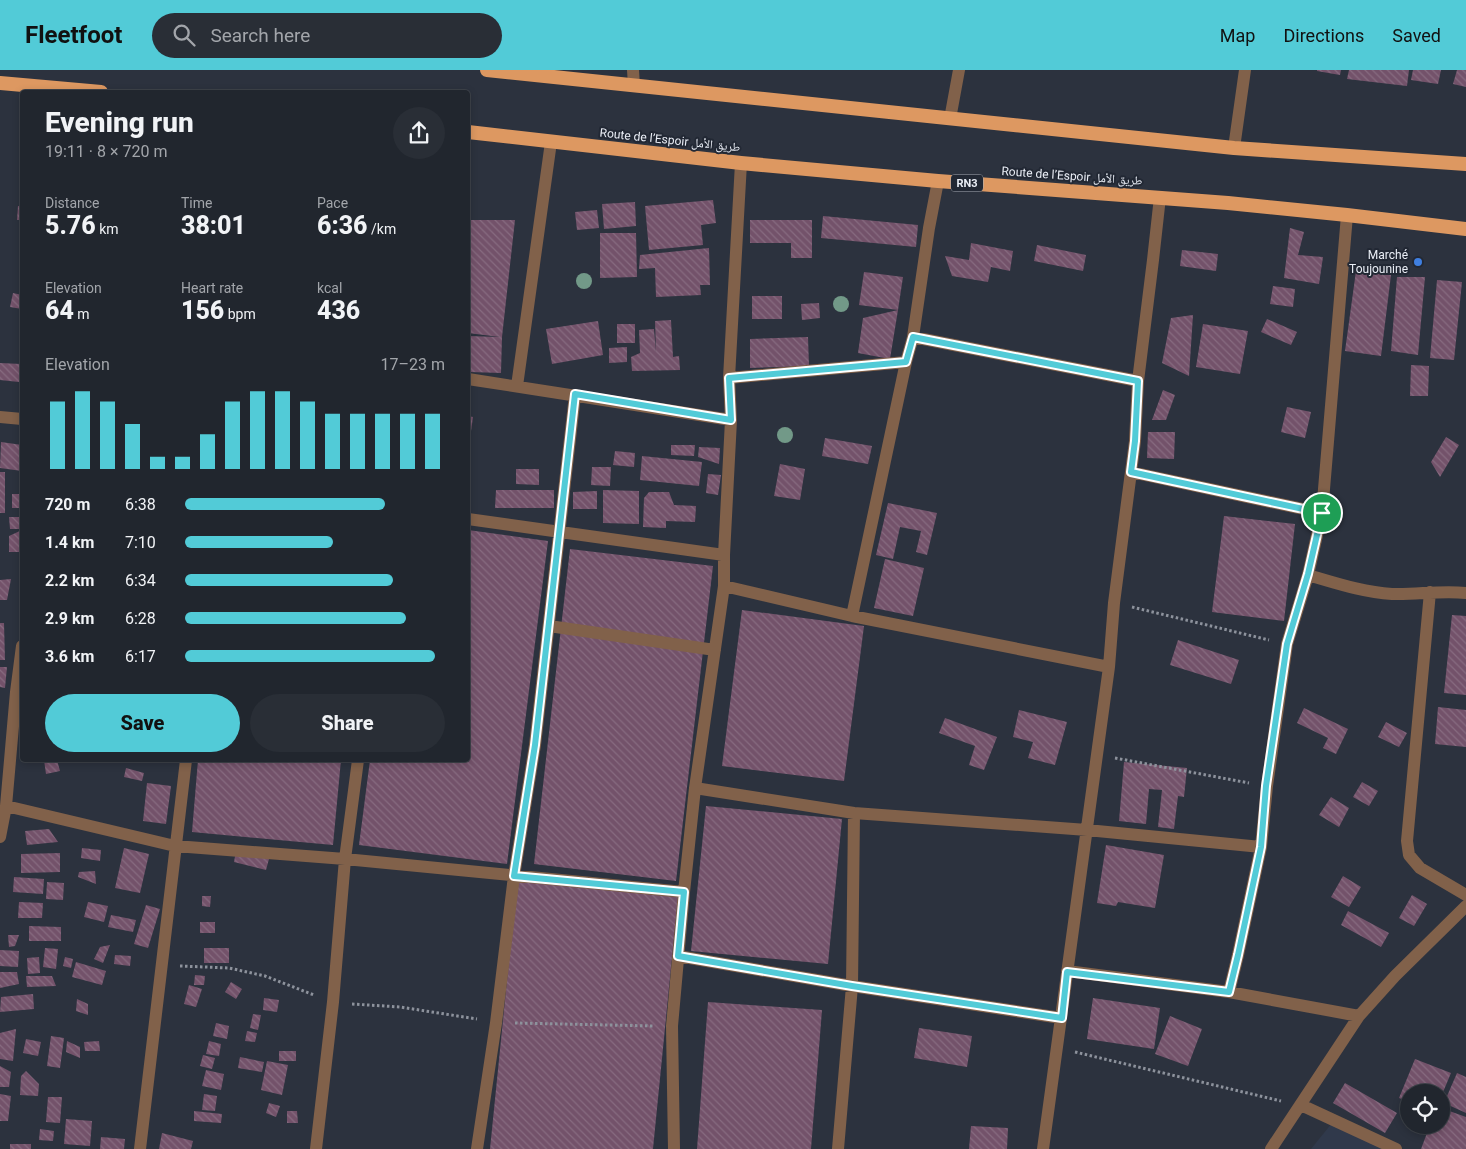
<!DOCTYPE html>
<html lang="en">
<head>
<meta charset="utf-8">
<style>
	:root { --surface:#21262e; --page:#292e36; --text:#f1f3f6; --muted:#a2a5aa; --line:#3e434a; --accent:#52cbd7 }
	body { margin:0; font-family:Roboto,"Noto Naskh Arabic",sans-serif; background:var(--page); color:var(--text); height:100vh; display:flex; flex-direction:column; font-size:19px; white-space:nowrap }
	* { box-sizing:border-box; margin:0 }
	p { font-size:16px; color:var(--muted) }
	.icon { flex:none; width:28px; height:28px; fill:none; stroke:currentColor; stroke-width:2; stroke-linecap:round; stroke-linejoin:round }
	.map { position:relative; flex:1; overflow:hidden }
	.drawer { position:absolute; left:20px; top:20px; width:450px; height:672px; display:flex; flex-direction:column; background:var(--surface); border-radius:5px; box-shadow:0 2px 8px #0003,0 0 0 1px var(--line) }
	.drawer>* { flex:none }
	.tools { position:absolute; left:1400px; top:1014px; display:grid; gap:10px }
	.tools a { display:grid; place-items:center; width:50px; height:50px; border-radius:50%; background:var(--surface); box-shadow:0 2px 8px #0003,0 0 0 1px var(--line); font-size:25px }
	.pin { position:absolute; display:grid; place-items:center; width:42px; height:42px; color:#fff; margin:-21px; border:2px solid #fff; border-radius:50%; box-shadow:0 1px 5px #0007 }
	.round { display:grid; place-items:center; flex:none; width:52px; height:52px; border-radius:26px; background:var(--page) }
	.overview { display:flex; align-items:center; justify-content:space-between; height:85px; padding:0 25px }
	h1 { font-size:28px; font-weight:800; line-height:38px }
	.figures { display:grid; grid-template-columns:repeat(3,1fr); gap:8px; height:85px; padding:5px 25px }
	.figures div { display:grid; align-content:center }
	.figures b { font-size:25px; font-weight:800 }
	.figures small { font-size:14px; font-weight:400 }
	.figures p { font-size:14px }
	.chart { height:140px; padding:10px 25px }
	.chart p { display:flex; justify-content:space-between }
	.chart svg { width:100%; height:90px; margin-top:5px; stroke:var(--accent); stroke-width:6 }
	.action { display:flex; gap:10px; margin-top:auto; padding:10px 25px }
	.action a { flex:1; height:58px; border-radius:30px; background:var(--accent); color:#111; font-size:20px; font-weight:800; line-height:58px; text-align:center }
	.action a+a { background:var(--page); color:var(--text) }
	ul { padding:0 25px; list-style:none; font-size:16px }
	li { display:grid; grid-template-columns:80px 60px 1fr; align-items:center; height:38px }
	li i { height:12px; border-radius:6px; background:var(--accent) }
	header { display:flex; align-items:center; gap:30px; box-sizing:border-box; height:70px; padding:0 25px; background:var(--accent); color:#111 }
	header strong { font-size:24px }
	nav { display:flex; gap:28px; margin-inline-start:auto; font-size:18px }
	.search { width:350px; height:45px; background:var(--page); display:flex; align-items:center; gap:12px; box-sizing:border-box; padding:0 18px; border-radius:28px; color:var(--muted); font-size:19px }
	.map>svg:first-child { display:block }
</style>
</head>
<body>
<header>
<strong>Fleetfoot</strong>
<div class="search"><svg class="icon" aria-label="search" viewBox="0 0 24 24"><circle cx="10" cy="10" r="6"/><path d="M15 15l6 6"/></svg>Search here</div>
<nav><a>Map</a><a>Directions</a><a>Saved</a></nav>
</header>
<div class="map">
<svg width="1466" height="1079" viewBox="0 0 1466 1079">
	<defs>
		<pattern id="building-back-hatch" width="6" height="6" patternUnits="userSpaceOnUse" patternTransform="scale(1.25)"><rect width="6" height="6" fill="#73526a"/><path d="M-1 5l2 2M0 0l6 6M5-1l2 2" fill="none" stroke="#876b80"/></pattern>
	</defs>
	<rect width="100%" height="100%" fill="#2c323e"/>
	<path fill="#30394b" d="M1332 1053 1386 1079H1311Z"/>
	<path fill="url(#building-back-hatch)" d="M1317 0H1341L1340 5 1317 1Z
		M1349 0H1409L1407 16 1347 9Z
		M1413 0H1441L1438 14 1411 10Z
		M1457 0H1466V17L1453 14Z
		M713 130 716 153 701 155 703 175 649 180 645 136Z
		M635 132 636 156 604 159 602 134Z
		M18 136H22V150H17Z
		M597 140 599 158 577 160 575 142Z
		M823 146 918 155 916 177 821 168Z
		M468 150H515L502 267 501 303 470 302 468 299V266L500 267 468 263Z
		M750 150H812V188H791V173H750Z
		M1290 158 1304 162 1298 185 1323 187 1319 214 1284 208Z
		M600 163H636L637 207 600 208Z
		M971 173 1013 181 1010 201 991 197 988 212 952 206 945 186 969 190Z
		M1037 175 1086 185 1083 201 1034 191Z
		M709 178 710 215H700L701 225 656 227 655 198 639 199 640 185Z
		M1182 180 1218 184 1216 201 1180 196Z
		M1356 201 1391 205 1381 286 1345 281Z
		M864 202 903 207 898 240 859 235Z
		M1397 207H1425L1418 285 1391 281Z
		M1437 210 1462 212 1454 290 1430 288Z
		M1273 216 1295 219 1293 237 1270 234Z
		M13 223 22 225V239L10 237Z
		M752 226H782V249H752Z
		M819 233 820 248 802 250 801 234Z
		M898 240 890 289 858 283 863 248Z
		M1193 245 1189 306 1162 293 1171 248Z
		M1267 249 1297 262 1291 275 1261 262Z
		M671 250 673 287 679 286 680 300 632 301 631 287 640 283 639 260 654 259 656 282 655 251Z
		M598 251 603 285 552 294 546 259Z
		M617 254H635V273H617Z
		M1203 254 1248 261 1240 304 1196 297Z
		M808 267 809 296 750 298V269Z
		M627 277V292L609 293V278Z
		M0 293 21 294 19 312 0 310Z
		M1411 295 1429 296 1428 326H1410Z
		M1163 320 1175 325 1166 350H1152Z
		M1287 337 1311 342 1305 368 1281 362Z
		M468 346 473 347 471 361 468 360Z
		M1148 362H1175L1174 389 1147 388Z
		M1446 367 1459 375 1440 407 1431 392Z
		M825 368 872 376 868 394 822 386Z
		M1 372 22 375V401L0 398Z
		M671 375H695L694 386 671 385Z
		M699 377 720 378 719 394 698 387Z
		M615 381 635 383 634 397 613 395Z
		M642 386 702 392 699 416 640 410Z
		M780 394 805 399 800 430 774 426Z
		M592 397H611L610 416 591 415Z
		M516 399H539V415L516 414Z
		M0 402H5V443H0Z
		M708 404 721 405 718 425 706 423Z
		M496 420H554V438H495Z
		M603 420 639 421V454L603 453Z
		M597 421V439H573V422Z
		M649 422H669L674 435 696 436 695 452 666 451V458L643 457 644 428Z
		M12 424H22V438H12Z
		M888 433 937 443 927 485 916 482 921 461 900 457 893 489 876 485Z
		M1224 446 1295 454 1284 551 1212 542Z
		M9 447H19V459H10Z
		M22 460V482H9V466Z
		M468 460 548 471 507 794 359 775 370 690H468Z
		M570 479 713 496 676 811 534 794Z
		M885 489 924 498 913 546 874 538Z
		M11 509 7 530H0V510Z
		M742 540 864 556 844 711 722 696Z
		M1452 545 1466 546V625L1444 623Z
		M0 553H4L5 590H0Z
		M1178 570 1239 590 1231 614 1170 595Z
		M0 597H7L5 618 0 617Z
		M1438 637 1466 640V677L1435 674Z
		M1304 638 1348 659 1336 684 1323 678 1328 668 1297 653Z
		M1019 640 1067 652 1055 695 1028 688 1033 672 1013 667Z
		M945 648 997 667 984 700 969 695 975 676 939 663Z
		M1386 652 1407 663 1399 677 1378 667Z
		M44 690H57L60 701 46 704Z
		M198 690H341L333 775 192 762Z
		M1124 692 1187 698 1184 727 1178 726 1174 759 1158 757 1162 720 1149 719 1146 754 1119 751Z
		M126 698 144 703 142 711 124 707Z
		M1362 712 1378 721 1369 736 1353 727Z
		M147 713 171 716 166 754 143 751Z
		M1331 727 1349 738 1339 757 1319 745Z
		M706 736 842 749 828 894 691 881Z
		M49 759 58 772 27 775 25 761Z
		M1106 775 1164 785 1155 838 1118 832 1116 836 1097 833Z
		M82 778 101 780 100 791 81 788Z
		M124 778 149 784 140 823 115 818Z
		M236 781 269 789 266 800 234 792Z
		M60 783V802L21 803V784Z
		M95 801 96 814 78 807 79 802Z
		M1343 806 1361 817 1349 837 1331 827Z
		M14 807 44 809 43 824 13 822Z
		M517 811 678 827 653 1079H490Z
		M47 812 64 813 63 830 46 829Z
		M1412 825 1427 834 1414 856 1399 848Z
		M202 826H211L210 837 202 836Z
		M19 832 43 833 42 848H18Z
		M88 832 108 836 104 852 84 847Z
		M146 835 160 839 148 878 134 874Z
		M1348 841 1389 863 1381 877 1341 855Z
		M111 845 136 850 133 862 108 857Z
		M200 852H215V863H200Z
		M29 856 61 857V871H29Z
		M8 865H19L15 876 9 877Z
		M110 875 103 893 94 889 100 877Z
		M45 878 58 879 56 899 43 897Z
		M204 878H229V893H204Z
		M0 880 19 881 18 897 0 896Z
		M115 885 131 886 130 896 114 894Z
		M39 887 40 903 28 904 27 888Z
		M65 887 73 889 71 898 63 896Z
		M76 892 106 901 102 915 72 907Z
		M0 902H17L19 914 0 918Z
		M195 905 205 906 204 915H194Z
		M26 906H52L56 916 27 917Z
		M231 912 242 919 236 929 225 922Z
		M189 915 202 919 196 937 184 934Z
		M33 924 34 939 0 942 1 927Z
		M264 928 279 930 277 942 263 940Z
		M1093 928 1160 938 1154 979 1087 969Z
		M77 929 88 934V945L76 941Z
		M708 932 822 940 811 1079H697Z
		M253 944 261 945 258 960 250 958Z
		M1170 946 1202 959 1188 996 1155 984Z
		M216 953 229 956 227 969 213 966Z
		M919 958 972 966 967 997 914 988Z
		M16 959 13 991 0 989V963Z
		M247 961 257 963 255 972 245 971Z
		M51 966 64 968 60 998 47 996Z
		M26 969 41 972 38 986 23 983Z
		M67 971 80 977V988L66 982Z
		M99 971 100 981H85L84 972Z
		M209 971 221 974 219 986 206 984Z
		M279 981H296V991H279Z
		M203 985 215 988 212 999 200 996Z
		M240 987 264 992 262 1002 238 998Z
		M1415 989 1451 1003 1441 1027V1022H1409V1032L1399 1028Z
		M267 991 288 995 282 1025 261 1020Z
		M0 996 11 1002 9 1017H0Z
		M206 1000 224 1004 221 1020 202 1016Z
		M26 1001 39 1014 38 1026 20 1025 21 1006Z
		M1457 1003 1466 1007V1043L1444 1033Z
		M1345 1013 1397 1043 1385 1063 1333 1033Z
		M0 1024 11 1026 8 1051H0Z
		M204 1024 217 1026 215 1041 202 1040Z
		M48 1027H62L60 1053 46 1052Z
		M269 1033 280 1036 276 1047 266 1043Z
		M1441 1038 1466 1047V1079H1421L1430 1055H1441Z
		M194 1041 222 1044 221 1053 194 1051Z
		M287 1041H297L298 1053H287Z
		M66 1049 92 1051 90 1076 64 1074Z
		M971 1056 1008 1058 1007 1079H969Z
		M40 1059 54 1061 53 1071 39 1070Z
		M162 1063 193 1071 191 1079H159Z
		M101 1067 125 1069 124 1079H100Z
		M10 1074H31V1079H10Z"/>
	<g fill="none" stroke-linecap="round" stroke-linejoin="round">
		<path stroke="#8d929c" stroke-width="3" stroke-dasharray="2.5 2.5" stroke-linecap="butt" d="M1132 537 1269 570
			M1115 688 1249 713
			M180 896 229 898 265 906 314 925
			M352 934 400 937 477 949
			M515 953 654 956
			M1075 982 1281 1031"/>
		<path stroke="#81614a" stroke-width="12" d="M633 0 634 16
			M950 49 959 0
			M1234 78 1245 0
			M1347 145 1322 443 1308 505C1336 513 1362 522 1392 524 1416 525 1441 520 1466 523
			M913 267 1138 311
			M729 308 906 292
			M468 309 731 350 729 308 741 93
			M517 316 551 72
			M0 347 22 349
			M1131 402 1322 443
			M468 449 724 485 731 350
			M724 516 852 546 1109 597
			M1430 522 1407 771 1409 785 1420 798 1466 825
			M852 546 906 292 913 267 929 158 938 111
			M549 556 715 580
			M695 718 854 743 1087 760 1261 777
			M6 736 175 776 345 789 684 822 695 718 724 516V485
			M0 767 6 736 16 622 22 576
			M678 886 852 916 1061 948
			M1067 901 1229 922 1359 946
			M1229 922 1238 885 1261 777 1267 716 1287 574 1308 505
			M1301 1035 1396 1079
			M140 1079 186 690
			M316 1079 333 932 345 789 358 690
			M477 1079 496 953 514 806 535 675 575 325
			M674 1079 672 956 684 822
			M838 1079 852 916 854 743
			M1043 1079 1109 597 1114 533 1135 371 1138 311 1153 190 1160 127
			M1271 1079 1359 946 1395 906 1466 836"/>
		<path stroke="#dd9861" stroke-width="14" d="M487 0 1234 78 1466 94
			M0 13 101 22
			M468 62 741 93 938 111 1228 133 1347 145 1466 159"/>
	</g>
	<g fill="#729988">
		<circle cx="584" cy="211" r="8"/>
		<circle cx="841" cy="234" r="8"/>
		<circle cx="785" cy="365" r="8"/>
	</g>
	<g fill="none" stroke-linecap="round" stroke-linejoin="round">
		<defs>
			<path id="route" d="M913 267 1138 311 1135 371 1131 402 1322 443 1308 504 1287 574 1266 716 1261 777 1238 885 1229 922 1067 902 1062 948 852 916 678 886 684 822 514 806 535 675 575 324 731 350 729 308 906 292Z"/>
		</defs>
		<use href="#route" stroke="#fff" stroke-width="10"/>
		<use href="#route" stroke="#52cbd7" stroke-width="6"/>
	</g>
	<circle fill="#3f7fe0" stroke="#222834" stroke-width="2" cx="1418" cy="192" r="5"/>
	<g text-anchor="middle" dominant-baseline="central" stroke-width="4" stroke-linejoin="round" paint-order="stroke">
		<rect fill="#222834" stroke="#aeb3bc" stroke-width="1" x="951" y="104.5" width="32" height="17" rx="4"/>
		<g font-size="11" font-weight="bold" fill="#eaeef6">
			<text x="967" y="113">RN3</text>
		</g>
		<g font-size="12" fill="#eaeef6" stroke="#222834">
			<text transform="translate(670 70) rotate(6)">Route de l’Espoir طريق الأمل</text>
			<text transform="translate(1072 106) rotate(4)">Route de l’Espoir طريق الأمل</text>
		</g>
		<g font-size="12" fill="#eaeef6" stroke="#222834" text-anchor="end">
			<text x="1408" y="185">Marché<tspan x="1408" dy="14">Toujounine</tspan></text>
		</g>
	</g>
</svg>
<div class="tools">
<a><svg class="icon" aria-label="locate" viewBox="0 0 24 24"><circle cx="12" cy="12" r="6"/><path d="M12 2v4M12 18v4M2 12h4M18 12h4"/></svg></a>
</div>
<div class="pin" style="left:1322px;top:443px;background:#1e9e55"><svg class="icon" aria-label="arrive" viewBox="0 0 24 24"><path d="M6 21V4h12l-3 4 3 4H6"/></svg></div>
<section class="drawer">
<div class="overview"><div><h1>Evening run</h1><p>19:11 · 8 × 720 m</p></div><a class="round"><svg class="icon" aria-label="share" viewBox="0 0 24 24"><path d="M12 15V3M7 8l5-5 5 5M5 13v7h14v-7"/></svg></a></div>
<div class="figures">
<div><p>Distance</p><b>5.76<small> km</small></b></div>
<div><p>Time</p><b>38:01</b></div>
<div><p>Pace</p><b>6:36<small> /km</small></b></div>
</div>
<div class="figures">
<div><p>Elevation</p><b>64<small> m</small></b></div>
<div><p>Heart rate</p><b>156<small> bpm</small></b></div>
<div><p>kcal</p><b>436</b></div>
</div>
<div class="chart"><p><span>Elevation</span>17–23 m</p>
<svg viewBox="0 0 160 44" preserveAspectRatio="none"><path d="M5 44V11M15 44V6M25 44V11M35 44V22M45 44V38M55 44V38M65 44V27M75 44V11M85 44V6M95 44V6M105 44V11M115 44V17M125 44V17M135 44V17M145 44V17M155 44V17"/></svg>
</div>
<ul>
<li><b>720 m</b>6:38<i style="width:77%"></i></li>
<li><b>1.4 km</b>7:10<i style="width:57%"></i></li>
<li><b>2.2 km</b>6:34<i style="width:80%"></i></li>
<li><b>2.9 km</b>6:28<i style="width:85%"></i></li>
<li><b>3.6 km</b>6:17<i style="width:96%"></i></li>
</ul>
<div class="action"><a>Save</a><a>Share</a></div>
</section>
</div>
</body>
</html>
